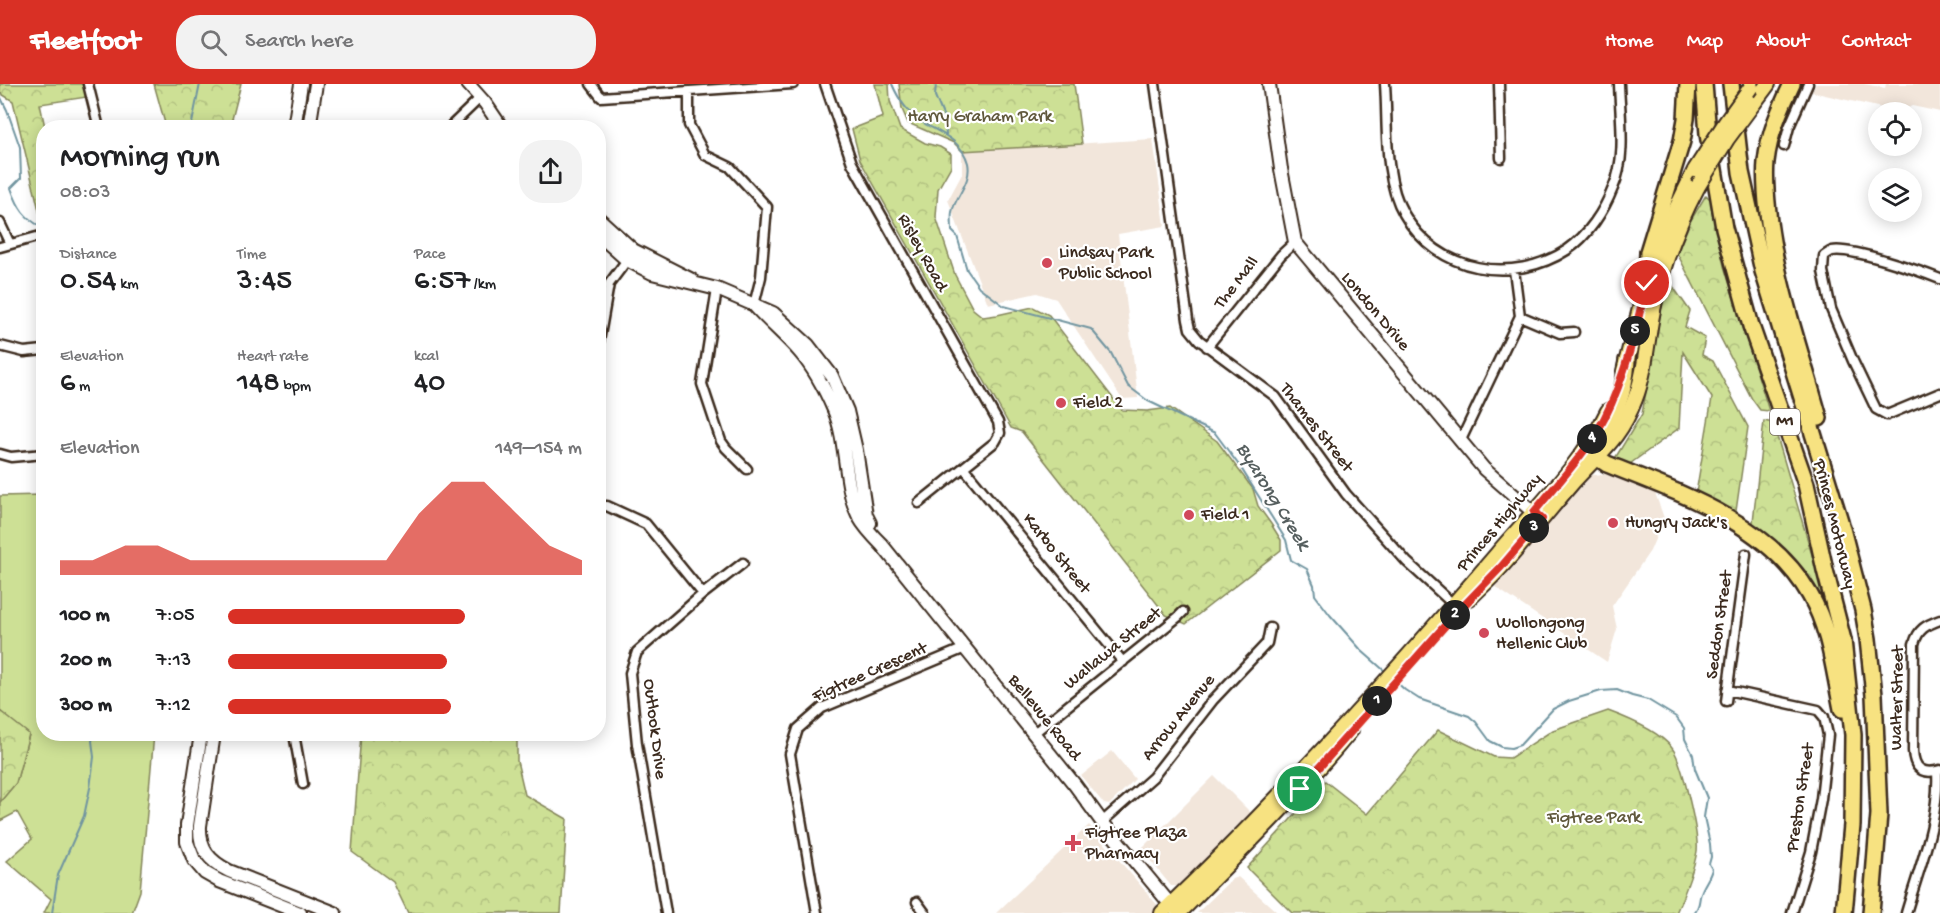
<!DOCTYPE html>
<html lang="en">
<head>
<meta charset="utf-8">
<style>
	:root { --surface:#fff; --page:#f2f2f2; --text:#202124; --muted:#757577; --accent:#d93025 }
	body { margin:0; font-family:"Gochi Hand",sans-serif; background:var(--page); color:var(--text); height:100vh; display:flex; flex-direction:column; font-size:22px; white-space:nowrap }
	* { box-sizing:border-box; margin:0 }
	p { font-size:20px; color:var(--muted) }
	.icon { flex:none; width:33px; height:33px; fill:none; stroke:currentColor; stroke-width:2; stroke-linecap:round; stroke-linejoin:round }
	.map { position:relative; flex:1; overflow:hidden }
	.details { position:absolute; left:36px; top:36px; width:570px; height:621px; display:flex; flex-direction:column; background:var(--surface); border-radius:24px; box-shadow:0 3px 15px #0003 }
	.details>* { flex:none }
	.tools { position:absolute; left:1868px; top:18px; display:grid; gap:12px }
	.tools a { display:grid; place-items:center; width:54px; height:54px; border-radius:50%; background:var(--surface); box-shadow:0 3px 15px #0003; font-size:30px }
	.pin { position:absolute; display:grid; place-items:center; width:51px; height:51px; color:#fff; margin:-26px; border:3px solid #fff; border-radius:50%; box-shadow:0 2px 6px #0007 }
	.km { position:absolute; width:30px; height:30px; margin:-15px; border-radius:50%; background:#222; color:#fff; font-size:16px; line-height:30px; text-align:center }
	.round { display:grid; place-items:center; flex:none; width:63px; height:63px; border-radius:24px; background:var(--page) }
	.head { display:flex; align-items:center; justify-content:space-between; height:102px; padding:0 24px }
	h1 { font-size:33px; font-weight:600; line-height:45px }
	.figures { display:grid; grid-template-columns:repeat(3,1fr); gap:9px; height:102px; padding:6px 24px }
	.figures div { display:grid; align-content:center }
	.figures b { font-size:30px; font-weight:600 }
	.figures small { font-size:16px; font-weight:400 }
	.figures p { font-size:16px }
	.chart { height:168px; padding:12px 24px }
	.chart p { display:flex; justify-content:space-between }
	.chart svg { width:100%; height:108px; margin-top:6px; fill:var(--accent); opacity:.7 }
	ul { padding:0 24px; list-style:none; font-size:20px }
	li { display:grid; grid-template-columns:96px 72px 1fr; align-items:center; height:45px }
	li i { height:15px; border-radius:8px; background:var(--accent) }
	header { display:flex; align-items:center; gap:36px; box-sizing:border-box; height:84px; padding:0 30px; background:var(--accent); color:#fff }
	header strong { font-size:28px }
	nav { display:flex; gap:33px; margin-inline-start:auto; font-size:21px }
	.search { width:420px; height:54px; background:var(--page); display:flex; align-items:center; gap:15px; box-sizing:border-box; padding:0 21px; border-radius:24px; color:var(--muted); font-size:22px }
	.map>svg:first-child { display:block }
</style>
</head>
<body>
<header>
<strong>Fleetfoot</strong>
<div class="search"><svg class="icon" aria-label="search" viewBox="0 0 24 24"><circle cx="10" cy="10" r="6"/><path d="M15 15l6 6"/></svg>Search here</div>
<nav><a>Home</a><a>Map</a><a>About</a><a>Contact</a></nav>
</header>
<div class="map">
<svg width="1940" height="829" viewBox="0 0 1940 829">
	<defs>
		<pattern id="forest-crowns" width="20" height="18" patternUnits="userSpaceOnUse" patternTransform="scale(1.5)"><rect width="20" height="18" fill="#cde095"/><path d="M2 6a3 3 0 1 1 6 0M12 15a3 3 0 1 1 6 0" fill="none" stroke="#b1c080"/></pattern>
	</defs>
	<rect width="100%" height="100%" fill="#fff"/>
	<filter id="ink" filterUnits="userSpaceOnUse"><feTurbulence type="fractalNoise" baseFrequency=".0167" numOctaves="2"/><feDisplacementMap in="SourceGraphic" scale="12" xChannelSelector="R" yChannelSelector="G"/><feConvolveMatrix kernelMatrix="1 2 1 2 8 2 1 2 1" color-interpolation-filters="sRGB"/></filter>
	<g filter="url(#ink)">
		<path fill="#f2e6db" d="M1816 0H1864L1885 4 1886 0H1940V28L1912 22 1899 28 1812 8Z
			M1153 55 1165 142 1118 150 1138 314 1122 315 1056 215 1037 209 988 220 948 116 962 90V67Z
			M1606 390 1655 409 1664 434 1650 467 1612 522 1617 545 1607 578 1495 503 1558 428 1592 391Z
			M1112 667 1135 695 1109 721 1104 720 1081 692Z
			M1214 692 1251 729 1233 745 1215 765 1177 802H1171L1141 765Z
			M1089 741 1159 823 1153 829H996Z
			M1238 793 1278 829H1197L1232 795Z"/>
		<path fill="#cde095" stroke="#84855a" stroke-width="1.5" d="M43 411 44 650H154L140 807 132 829H44L51 815 7 777 32 755 17 728 0 737V718L16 699 29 651 0 627V412Z"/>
		<path fill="url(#forest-crowns)" stroke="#84855a" stroke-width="1.5" d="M0 0H83L87 13 40 20 45 43 44 44 43 143 13 17 0 9Z
			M154 0H241L230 43H166Z
			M875 0H889L890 17 900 45 925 59 940 63 951 70V82L938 105 936 133 955 191 973 225 983 233 997 231 1033 223 1049 231 1122 326 1147 327 1170 324 1217 357 1253 405 1258 422 1271 440 1281 456V466L1186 540 1166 531 1022 348 1011 344 860 76 852 45 883 33Z
			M899 0H1074L1082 60 962 67 954 59 908 39 902 25Z
			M1706 111 1711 116 1724 182 1769 327 1760 326 1752 315 1677 169 1691 136Z
			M1667 194 1690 227 1685 243 1705 254 1702 271 1713 277 1748 343 1735 434 1695 415 1712 314 1683 268 1679 344 1627 382 1614 376 1642 330Z
			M1764 337 1773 339 1826 518 1818 520 1752 447Z
			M0 627 29 650 16 699 0 718Z
			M1608 627C1627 634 1659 647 1672 664 1682 676 1699 751 1697 767 1694 785 1683 813 1676 829H1292L1247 784 1325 697 1367 730 1438 646 1494 673 1510 674 1553 646Z
			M361 650H517V677L525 711 567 735 561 829H408L393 798 352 768Z"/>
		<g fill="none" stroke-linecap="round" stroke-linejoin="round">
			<path stroke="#7195a0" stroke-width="2" d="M892 0C898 14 907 28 920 37 939 49 961 55 968 79 972 98 956 111 952 128 951 133 952 141 952 147L957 152 967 186 979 203 1004 222 1091 245 1111 269 1128 302 1148 317 1215 349 1241 384 1286 456 1291 476 1307 485 1314 501 1315 511 1330 531 1362 567 1387 589
				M936 0 935 12 945 36 946 51
				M0 12 7 26 20 63 21 94 11 104C19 126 24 133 44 145
				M191 44 200 0
				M1393 595 1405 606 1419 615 1469 632 1476 638 1490 657 1502 663 1511 664 1520 661 1553 625 1569 617 1601 607 1617 606 1632 612 1648 616 1676 633 1684 644 1685 655 1693 671 1695 685 1707 714 1704 733 1710 760 1711 773 1709 780 1712 785C1710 794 1704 800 1701 809 1698 818 1701 820 1694 829
				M52 829 58 791 84 732 90 704 94 673 92 657 94 650"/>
			<defs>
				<path id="street" d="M88 0 99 44
					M591 0 601 13 793 0
					M825 0 852 79 998 338 1000 349 995 358 919 419
					M1155 0 1188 236 1190 245 1199 256 1276 313 1346 410 1407 478 1454 521
					M1385 0C1388 41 1383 94 1404 130 1437 189 1513 201 1567 166 1588 152 1604 127 1613 104 1627 73 1620 33 1619 0
					M1499 0 1501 74
					M689 8V41L705 71 730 83 767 123 761 193 754 221
					M449 44 480 14
					M1784 62 1789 43 1808 0
					M0 139 10 160
					M0 163 44 151
					M1940 195C1920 187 1851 163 1832 167 1831 167 1824 172 1824 172L1823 187 1831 225 1853 277 1876 325 1887 331 1940 309
					M717 205 702 300 721 357 726 364 747 385
					M1520 232 1560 249 1574 248
					M0 262 24 268 44 266
					M598 263 609 200 627 176
					M1207 263 1281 171 1295 158
					M1460 358 1520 232 1514 186
					M0 370 11 373 44 370
					M964 384 1123 578
					M598 422H607L646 440 703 510
					M1940 536C1926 541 1918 545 1914 560L1913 667C1914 685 1923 691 1940 686
					M1727 606 1818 626 1824 633 1828 651 1821 715 1811 768 1792 829
					M1726 617 1746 470
					M1034 649 1178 533 1183 528
					M294 650 303 700
					M1102 738 1153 693 1213 616 1267 559 1270 544
					M917 818 925 829
					M666 829 637 660 630 589 637 568 703 510 743 479
					M817 829 790 670 798 645 822 624 965 564
					M1906 829C1919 784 1940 735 1937 687"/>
				<path id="secondary" d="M468 0 485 19 502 44
					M1269 0 1281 85 1295 158 1484 385 1540 434
					M294 44 301 0
					M309 44 316 0
					M598 134 633 166 692 196
					M598 150 627 176 652 189 717 205 773 229 808 261 832 292 847 327 856 366 866 431 870 439
					M754 221C768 237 785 251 799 267 814 284 825 305 834 326 848 359 843 402 859 433 865 444 873 452 882 461L1075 701 1102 738 1175 826
					M201 650 187 741V758L194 776 205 789 219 797 300 829
					M214 650 200 742C199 765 209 777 229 787L335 829"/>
				<path id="primary" d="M1753 20 1768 0
					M1624 287 1647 197 1675 127 1695 86
					M1470 514C1480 504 1490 495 1499 485 1525 457 1548 427 1573 398 1600 368 1620 355 1635 315 1647 284 1647 249 1655 217 1664 176 1679 138 1698 102
					M1162 829C1280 716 1391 594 1497 470 1535 425 1582 381 1608 327
					M1179 829C1238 770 1298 711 1351 646"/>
				<path id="highway" d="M1704 0 1708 50 1724 144 1751 242 1806 400 1825 486 1843 556 1853 651 1852 741 1844 829
					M1731 0 1741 88 1763 187 1840 437 1863 526 1868 555 1874 611 1879 730 1871 829
					M1792 0C1780 25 1769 50 1766 78 1764 98 1767 118 1769 138 1778 205 1801 269 1819 334
					M1647 199 1648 168 1682 57 1686 35 1688 0
					M1627 277C1626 292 1623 307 1618 320 1610 338 1601 354 1598 374L1607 380C1680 409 1769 439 1810 511 1830 545 1834 587 1842 625"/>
			</defs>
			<use href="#street" stroke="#3b2a1e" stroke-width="13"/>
			<use href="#secondary" stroke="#3b2a1e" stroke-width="16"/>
			<use href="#primary" stroke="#3b2a1e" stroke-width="18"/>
			<use href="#highway" stroke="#3b2a1e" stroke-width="20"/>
			<use href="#street" stroke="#fff" stroke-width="8"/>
			<use href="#secondary" stroke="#fff" stroke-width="12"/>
			<use href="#primary" stroke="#f7e281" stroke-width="14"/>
			<use href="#highway" stroke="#f7e281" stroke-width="15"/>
			<defs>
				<path id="primary-bridge" d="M1695 86 1726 38 1751 3
					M1698 102 1727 55 1753 20"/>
			</defs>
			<use href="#primary-bridge" stroke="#3b2a1e" stroke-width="18" stroke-linecap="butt"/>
			<use href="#primary-bridge" stroke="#f7e281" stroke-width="14"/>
		</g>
	</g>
	<g fill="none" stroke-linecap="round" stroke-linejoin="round" filter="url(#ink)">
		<defs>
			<path id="route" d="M1300 705 1450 536 1501 483 1542 435 1534 428C1555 402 1579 377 1597 348 1624 302 1634 250 1647 199"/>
		</defs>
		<use href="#route" stroke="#fff" stroke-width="12"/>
		<use href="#route" stroke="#d93025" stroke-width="8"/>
	</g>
	<g fill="#d1495b" stroke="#fff" stroke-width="2">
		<circle cx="1047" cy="179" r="6"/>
		<circle cx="1061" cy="319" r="6"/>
		<circle cx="1189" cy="431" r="6"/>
		<circle cx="1613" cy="439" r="6"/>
		<circle cx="1484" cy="549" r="6"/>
		<path d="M1070 750h6v6h6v6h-6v6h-6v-6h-6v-6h6z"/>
	</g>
	<g text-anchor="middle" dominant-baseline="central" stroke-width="4.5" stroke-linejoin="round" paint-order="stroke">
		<rect fill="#fff" stroke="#766a62" stroke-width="1.5" x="1770" y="325" width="30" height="26" rx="4.5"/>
		<g font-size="16" font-weight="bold" fill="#3b2a1e">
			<text x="1785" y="338">M1</text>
		</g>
		<g font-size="18" fill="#60583c" stroke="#fff">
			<text x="980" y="33">Harry Graham Park</text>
			<text x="1594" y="734">Figtree Park</text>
		</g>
		<g font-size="18" fill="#3b2a1e" stroke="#fff">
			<text transform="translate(922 169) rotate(61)">Risley Road</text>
			<text transform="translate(1237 199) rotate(-52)">The Mall</text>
			<text transform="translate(1375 228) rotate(50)">London Drive</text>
			<text transform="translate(1316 344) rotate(52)">Thames Street</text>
			<text transform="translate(1500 439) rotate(-50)">Princes Highway</text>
			<text transform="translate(1834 440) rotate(76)">Princes Motorway</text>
			<text transform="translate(1056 470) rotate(51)">Karbo Street</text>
			<text transform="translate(1720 541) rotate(-82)">Seddon Street</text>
			<text transform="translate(1113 565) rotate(-39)">Wallawa Street</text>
			<text transform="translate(870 589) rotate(-24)">Figtree Crescent</text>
			<text transform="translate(1898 614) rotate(-89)">Walter Street</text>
			<text transform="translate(1044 634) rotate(51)">Bellevue Road</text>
			<text transform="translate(1179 634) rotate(-51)">Arrow Avenue</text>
			<text transform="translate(654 645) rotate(83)">Outlook Drive</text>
			<text transform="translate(1801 714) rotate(-81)">Preston Street</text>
		</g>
		<g font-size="18" fill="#3b2a1e" stroke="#fff" text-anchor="start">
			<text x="1059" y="169">Lindsay Park<tspan x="1059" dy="21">Public School</tspan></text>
			<text x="1073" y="319">Field 2</text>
			<text x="1201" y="431">Field 1</text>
			<text x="1625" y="439">Hungry Jack's</text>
			<text x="1496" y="539">Wollongong<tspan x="1496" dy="21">Hellenic Club</tspan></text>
			<text x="1085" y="749">Figtree Plaza<tspan x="1085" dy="21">Pharmacy</tspan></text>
		</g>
		<g font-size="20" font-style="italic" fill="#565f5f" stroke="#fff">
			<text transform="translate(1272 413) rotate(58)">Byarong Creek</text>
		</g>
	</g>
</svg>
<div class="tools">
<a><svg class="icon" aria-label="locate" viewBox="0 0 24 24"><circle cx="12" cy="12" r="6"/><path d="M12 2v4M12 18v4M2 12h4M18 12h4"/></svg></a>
<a><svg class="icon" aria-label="layers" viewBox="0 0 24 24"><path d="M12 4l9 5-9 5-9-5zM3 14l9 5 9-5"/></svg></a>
</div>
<div class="pin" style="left:1300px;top:705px;background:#1e9e55"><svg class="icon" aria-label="arrive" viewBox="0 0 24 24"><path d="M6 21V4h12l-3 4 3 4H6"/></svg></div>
<div class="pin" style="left:1647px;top:199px;background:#d93025"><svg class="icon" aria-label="check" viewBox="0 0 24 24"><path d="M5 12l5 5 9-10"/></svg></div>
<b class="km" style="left:1377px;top:617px">1</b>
<b class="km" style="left:1455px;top:531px">2</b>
<b class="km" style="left:1534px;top:444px">3</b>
<b class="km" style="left:1592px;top:355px">4</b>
<b class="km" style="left:1635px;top:247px">5</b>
<section class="details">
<div class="head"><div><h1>Morning run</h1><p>08:03</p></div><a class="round"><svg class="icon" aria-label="share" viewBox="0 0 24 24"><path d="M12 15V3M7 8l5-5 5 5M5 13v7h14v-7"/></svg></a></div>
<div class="figures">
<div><p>Distance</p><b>0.54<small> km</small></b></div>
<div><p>Time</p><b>3:45</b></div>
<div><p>Pace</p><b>6:57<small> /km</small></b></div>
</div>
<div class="figures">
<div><p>Elevation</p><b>6<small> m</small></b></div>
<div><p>Heart rate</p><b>148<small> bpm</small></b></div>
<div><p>kcal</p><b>40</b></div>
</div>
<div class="chart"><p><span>Elevation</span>149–154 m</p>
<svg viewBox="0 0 160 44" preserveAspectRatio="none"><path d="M0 44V38L10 38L20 32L30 32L40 38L50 38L60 38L70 38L80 38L90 38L100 38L110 19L120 6L130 6L140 19L150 32L160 38V44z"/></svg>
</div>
<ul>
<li><b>100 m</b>7:05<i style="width:67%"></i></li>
<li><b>200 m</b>7:13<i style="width:62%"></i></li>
<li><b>300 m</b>7:12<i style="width:63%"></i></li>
</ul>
</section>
</div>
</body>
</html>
